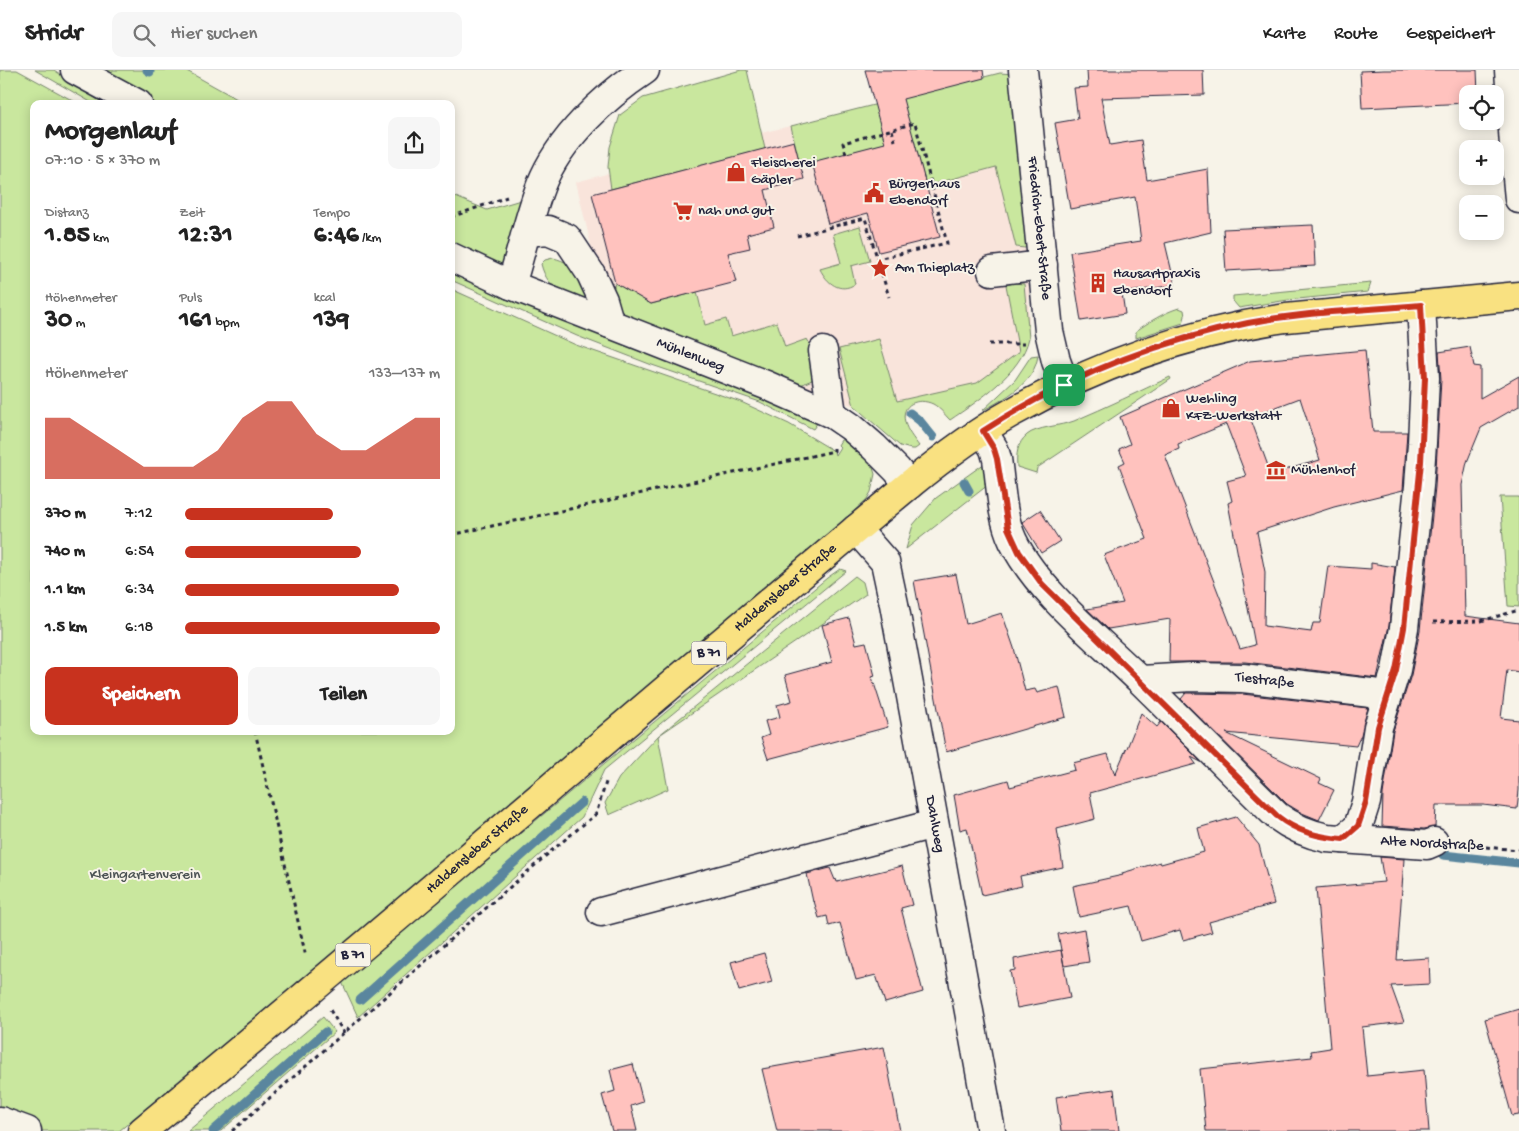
<!DOCTYPE html>
<html lang="de">
<head>
<meta charset="utf-8">
<style>
	:root { --surface:#fff; --page:#f6f6f6; --text:#222; --muted:#767676; --line:#e0e0e0; --accent:#c8321e }
	body { margin:0; font-family:"Gochi Hand",sans-serif; background:var(--page); color:var(--text); height:100vh; display:flex; flex-direction:column; font-size:19px; white-space:nowrap }
	* { box-sizing:border-box; margin:0 }
	p { font-size:16px; color:var(--muted) }
	.icon { flex:none; width:28px; height:28px; fill:none; stroke:currentColor; stroke-width:2; stroke-linecap:round; stroke-linejoin:round }
	.map { position:relative; flex:1; overflow:hidden }
	.panel { position:absolute; left:30px; top:30px; width:425px; height:635px; display:flex; flex-direction:column; background:var(--surface); border-radius:10px; box-shadow:0 2px 12px #0003 }
	.panel>* { flex:none }
	.fabs { position:absolute; left:1459px; top:15px; display:grid; gap:10px }
	.fabs a { display:grid; place-items:center; width:45px; height:45px; border-radius:10px; background:var(--surface); box-shadow:0 2px 12px #0003; font-size:25px }
	.pin { position:absolute; display:grid; place-items:center; width:42px; height:42px; color:#fff; margin:-21px; border-radius:10px; box-shadow:0 2px 8px #0006 }
	.round { display:grid; place-items:center; flex:none; width:52px; height:52px; border-radius:10px; background:var(--page) }
	.head { display:flex; align-items:center; justify-content:space-between; height:85px; padding:0 15px }
	h1 { font-size:28px; font-weight:700; line-height:38px }
	.metrics { display:grid; grid-template-columns:repeat(3,1fr); gap:8px; height:85px; padding:5px 15px }
	.metrics div { display:grid; align-content:center }
	.metrics b { font-size:25px; font-weight:700 }
	.metrics small { font-size:14px; font-weight:400 }
	.metrics p { font-size:14px }
	.chart { height:140px; padding:10px 15px }
	.chart p { display:flex; justify-content:space-between }
	.chart svg { width:100%; height:90px; margin-top:5px; fill:var(--accent); opacity:.7 }
	.primary-button { display:flex; gap:10px; margin-top:auto; padding:10px 15px }
	.primary-button a { flex:1; height:58px; border-radius:10px; background:var(--accent); color:#fff; font-size:20px; font-weight:700; line-height:58px; text-align:center }
	.primary-button a+a { background:var(--page); color:var(--text) }
	ul { padding:0 15px; list-style:none; font-size:16px }
	li { display:grid; grid-template-columns:80px 60px 1fr; align-items:center; height:38px }
	li i { height:12px; border-radius:6px; background:var(--accent) }
	header { display:flex; align-items:center; gap:30px; box-sizing:border-box; height:70px; padding:0 25px; background:var(--surface); border-bottom:1px solid var(--line) }
	header strong { font-size:24px }
	nav { display:flex; gap:28px; margin-inline-start:auto; font-size:18px }
	.search { width:350px; height:45px; background:var(--page); display:flex; align-items:center; gap:12px; box-sizing:border-box; padding:0 18px; border-radius:10px; color:var(--muted); font-size:19px }
	.map>svg:first-child { display:block }
</style>
</head>
<body>
<header>
<strong>Stridr</strong>
<div class="search"><svg class="icon" aria-label="search" viewBox="0 0 24 24"><circle cx="10" cy="10" r="6"/><path d="M15 15l6 6"/></svg>Hier suchen</div>
<nav><a>Karte</a><a>Route</a><a>Gespeichert</a></nav>
</header>
<div class="map">
<svg width="1519" height="1061" viewBox="0 0 1519 1061">
	<rect width="100%" height="100%" fill="#f7f3e8"/>
	<filter id="ink" filterUnits="userSpaceOnUse"><feTurbulence type="fractalNoise" baseFrequency=".02" numOctaves="2"/><feDisplacementMap in="SourceGraphic" scale="10" xChannelSelector="R" yChannelSelector="G"/><feConvolveMatrix kernelMatrix="1 2 1 2 8 2 1 2 1" color-interpolation-filters="sRGB"/></filter>
	<g filter="url(#ink)">
		<path fill="#f9e4db" d="M1000 3 1013 38 1029 169V268L1017 293 998 313 982 328 950 350 936 336 930 333 917 331 907 336 904 351 908 361 919 376 915 379 900 376 854 336 784 313 697 279 599 210 576 112 761 63 911 27Z"/>
		<path fill="#c9e79e" stroke="#76846c" d="M0 0H17L79 34H34V661H451V219L576 275 741 332 789 354 834 381 835 385 840 377 838 375 841 370H845L865 386 872 395 875 404 871 422 867 429 850 445 780 503 327 889 119 1061H40L0 1047Z
			M35 0H54L104 34H94Z
			M92 0H185L246 34H157Z
			M741 0H747L765 79 611 119 608 97 610 77 620 45 643 28Z
			M1000 3 1013 4 1029 176 1025 178 1016 177 996 97 926 116 913 66 800 96 791 56Z
			M451 125 487 140 524 129 503 196 451 179Z
			M860 156 870 191 851 196 855 214C840 224 827 213 820 199L841 193 833 164Z
			M553 188C578 193 581 212 591 232 568 225 548 222 541 194L545 190Z
			M451 195 678 290 818 352 813 359 760 332 652 295 577 266 451 210Z
			M615 213 651 234 697 222 705 255 726 249 731 266 777 252 785 277 807 269C815 282 818 296 812 310L796 317 620 245 610 230Z
			M1014 213 1024 214 1029 268C1021 303 978 331 950 350 945 345 939 337 933 334 918 327 900 334 905 352 907 361 914 369 919 376L915 379H911L900 376 854 336 839 279 879 269 897 331 977 313 1019 282 1006 215Z
			M1371 213 1368 222 1288 230 1239 238 1233 231V226Z
			M1179 238 1184 240 1185 246 1183 253 1136 268V261C1149 252 1163 243 1179 238Z
			M1038 285C1035 313 1004 329 982 341L1015 310 1031 286Z
			M1170 307 1171 309 1037 398 1036 403 1017 397C1016 385 1017 373 1027 365 1036 357 1061 356 1074 351 1107 337 1138 322 1170 307Z
			M985 393 988 415 906 479 913 455 936 428Z
			M1500 427H1519V537L1508 536Z
			M840 499 846 501 604 700 582 747 358 947 342 912 827 508Z
			M855 506 863 512 866 524 658 666 668 719 609 745 605 733 619 708 658 666Z
			M323 947 335 962 221 1061H188Z"/>
		<g fill="none" stroke-linecap="round" stroke-linejoin="round">
			<path stroke="#5a869e" stroke-width="9" d="M147 0 150 2
				M910 343 920 351 933 367
				M964 412 969 421
				M1443 785 1519 793
				M360 930 582 732
				M213 1061 325 962"/>
		</g>
		<path fill="#ffc2be" stroke="#22223b" fill-rule="evenodd" d="M865 0H983L984 8 903 29 940 167 879 182 868 143 828 154 812 92 885 73Z
			M1087 0H1203L1204 25 1101 28 1110 75 1141 70 1147 110 1208 99 1211 162 1165 173 1175 215 1122 223 1125 244 1081 251 1070 182 1141 171 1135 127 1070 139 1055 53 1078 49 1074 18 1088 17Z
			M1384 0H1477L1478 24H1468V33L1362 38 1360 1Z
			M794 71 804 109 765 120 774 157 747 164 750 178 728 183 736 212 651 234 615 213 592 124Z
			M1313 155 1315 196 1226 201 1223 159Z
			M1470 277 1474 296 1480 297V328L1519 306V336L1481 358 1467 392 1462 415 1465 546 1519 553V602L1507 600 1501 648 1519 650V720L1517 739 1483 735H1436L1435 757 1424 759 1382 756 1383 724 1393 661 1411 605 1420 560 1435 417 1441 309 1439 282Z
			M1365 280 1373 362H1407L1403 420 1334 437 1257 462 1265 502 1264 556 1311 562 1313 553H1320L1328 496 1371 499V493L1395 497 1389 556 1377 608 1245 592H1169L1170 549 1108 559 1087 539 1123 533 1104 485 1147 469 1119 395 1125 392 1119 379 1130 374 1120 347 1250 291ZM1300 328 1320 390 1271 404 1250 347ZM1226 354 1246 406 1227 411 1232 431 1228 433 1255 575 1240 579 1165 385 1179 379 1178 374Z
			M1040 440 1060 471 1041 483 1022 452Z
			M956 504 966 554 1002 543 1014 578 1025 621 1035 619 1037 623 1059 617 1066 647 946 682 914 511Z
			M849 548 856 574 866 572 875 606 872 607 888 657 768 689 761 668 769 665 765 651 780 647 777 635 792 631 785 605 832 592 822 555Z
			M1186 623 1242 624 1368 638 1361 665 1356 676 1226 663 1321 709 1319 713 1334 720 1319 750 1302 743 1287 734 1181 629Z
			M1141 643 1157 657 1161 652 1201 692 1191 687 1196 694 1090 723 1095 749 1057 759 1063 797 1020 806 1022 816 982 825 967 758 960 760 954 725 1008 710 1010 717 1075 700 1073 693 1108 684 1115 705 1126 679 1127 678Z
			M1236 747 1259 775 1274 834 1209 852 1212 862 1183 870 1180 860 1141 871 1131 836 1079 847 1073 816 1123 805 1122 803 1160 792 1161 794 1204 782 1198 758Z
			M1380 787 1404 789 1397 890 1429 888 1430 914 1391 916 1404 952 1362 957 1367 1006 1424 1000 1429 1061H1206L1200 999 1312 987 1311 981 1330 978 1316 818 1384 812Z
			M902 796 912 835 901 838 923 922 885 933 876 905 856 910 840 853 829 856 827 846 819 848 814 831 813 832 807 804 830 798 835 810 836 809 837 812Z
			M1084 859 1089 892 1064 896 1058 864Z
			M1061 880 1070 928 1017 938 1010 901 1015 900 1014 889Z
			M764 883 772 912 739 921 731 892Z
			M1519 939V1045L1512 1046 1485 949Z
			M884 977 900 1061H777L762 999Z
			M633 994 643 1032 631 1036 637 1061H612L602 1025 615 1021 610 1000Z
			M1114 1019 1119 1061H1061L1056 1027Z"/>
		<g fill="none" stroke-linecap="round" stroke-linejoin="round">
			<defs>
				<g id="minor">
					<path d="M75 0 138 34"/>
					<path id="s1" d="M1023 0 1049 261 1056 291 1065 315"/>
					<path d="M1509 0 1514 76 1519 129"/>
					<path d="M527 162 548 160 567 168 591 204 603 230 610 254"/>
					<path id="s2" d="M451 187 511 215 766 315 832 344 851 357 874 377 897 400 909 415"/>
					<path d="M992 201 1043 195"/>
					<path d="M511 215C521 183 529 146 541 115 559 69 604 27 645 0"/>
					<path d="M823 281 832 344"/>
					<path d="M983 361 994 379 997 389C1001 416 1001 446 1013 471 1038 522 1099 570 1140 610 1186 655 1231 701 1277 746 1293 758 1308 764 1327 768L1427 775 1434 772"/>
					<path id="s3" d="M856 459 885 492 894 534 991 1061"/>
					<path id="s4" d="M1141 610 1192 607 1243 608 1388 625"/>
					<path d="M1343 769 1358 757 1366 732 1378 657 1396 600 1404 558 1419 416 1422 373 1425 308 1421 235"/>
					<path d="M601 842 934 754"/>
					<path d="M0 1051 27 1061"/>
				</g>
				<g id="major">
					<path id="s5" d="M142 1061C400 849 652 628 909 415 941 389 975 363 1011 343 1097 295 1189 262 1286 248L1519 226"/>
				</g>
			</defs>
			<use href="#minor" stroke="#22223b" stroke-width="31"/>
			<use href="#major" stroke="#22223b" stroke-width="31"/>
			<path stroke="#22223b" stroke-width="3" stroke-dasharray="4 4" stroke-linecap="butt" d="M892 60 895 71
				M846 84 843 73 915 53 947 173 877 189
				M451 147 507 127
				M797 166 865 148 889 227
				M989 274H1024
				M451 465 834 381V378
				M1433 552 1481 551 1519 540
				M255 661 306 887
				M1462 775 1519 780
				M330 940 344 963
				M232 1061 550 782 596 744 607 709"/>
			<use href="#minor" stroke="#f7f3e8" stroke-width="28"/>
			<use href="#major" stroke="#f9e181" stroke-width="28"/>
		</g>
	</g>
	<g fill="none" stroke-linecap="round" stroke-linejoin="round" filter="url(#ink)">
		<defs>
			<path id="route" d="M1421 235 1425 308 1421 392 1404 558 1396 600 1378 657 1366 732 1358 756 1343 769C1318 767 1297 762 1277 746L1042 514 1019 482 1008 458 997 389 994 379 983 361C1063 309 1154 272 1248 253 1304 242 1364 240 1421 235Z"/>
		</defs>
		<use href="#route" stroke="#fff" stroke-width="10"/>
		<use href="#route" stroke="#c8321e" stroke-width="6"/>
	</g>
	<defs>
		<symbol id="shop-bare" viewBox="-9 -9 18 18"><path d="M-5-2.5h2.3a2.7 3.5 0 0 1 5.4 0H5L5.5 6h-11ZM-1.5-2.5h3a1.5 2.3 0 0 0-3 0Z" fill="#c8321e" stroke="#f7f3e8" stroke-width="2.5" paint-order="stroke"/></symbol>
		<symbol id="civic-bare" viewBox="-9 -9 18 18"><path d="M-.6-6.5H3V-4.5H.6V-3L4-1V1h2V6H-6V1h2V-1L-.6-3ZM-1.2 2.5V6h2.4V2.5Z" fill="#c8321e" stroke="#f7f3e8" stroke-width="2.5" paint-order="stroke"/></symbol>
		<symbol id="supermarket-bare" viewBox="-9 -9 18 18"><path d="M-6-5.5h2.5l.6 2H6L4.5 2H-2.5L-4.4-4H-6ZM-1.5 3.2a1.3 1.3 0 1 0 .1 0ZM3 3.2a1.3 1.3 0 1 0 .1 0Z" fill="#c8321e" stroke="#f7f3e8" stroke-width="2.5" paint-order="stroke"/></symbol>
		<symbol id="sight-bare" viewBox="-9 -9 18 18"><path d="M0-6L1.8-2.2L6-1.7L2.9 1.2L3.7 5.4L0 3.3L-3.7 5.4L-2.9 1.2L-6-1.7L-1.8-2.2Z" fill="#c8321e" stroke="#f7f3e8" stroke-width="2.5" paint-order="stroke"/></symbol>
		<symbol id="building-bare" viewBox="-9 -9 18 18"><path d="M-4-6H4V6H1V3H-1V6H-4ZM-2.5-4.3h1.7v1.8h-1.7ZM.8-4.3h1.7v1.8H.8ZM-2.5-1h1.7V.8h-1.7ZM.8-1h1.7V.8H.8Z" fill="#c8321e" stroke="#f7f3e8" stroke-width="2.5" paint-order="stroke"/></symbol>
		<symbol id="museum-bare" viewBox="-9 -9 18 18"><path d="M0-6L6-3V-2H-6V-3ZM-5-1h2V3h-2ZM-1-1h2V3h-2ZM3-1h2V3H3ZM-6 4H6V6H-6Z" fill="#c8321e" stroke="#f7f3e8" stroke-width="2.5" paint-order="stroke"/></symbol>
	</defs>
	<g fill-rule="evenodd">
		<use href="#shop-bare" x="722" y="88" width="28" height="28"/>
		<use href="#civic-bare" x="860" y="109" width="28" height="28"/>
		<use href="#supermarket-bare" x="669" y="127" width="28" height="28"/>
		<use href="#sight-bare" x="866" y="184" width="28" height="28"/>
		<use href="#building-bare" x="1084" y="199" width="28" height="28"/>
		<use href="#shop-bare" x="1157" y="324" width="28" height="28"/>
		<use href="#museum-bare" x="1262" y="386" width="28" height="28"/>
	</g>
	<g text-anchor="middle" dominant-baseline="central" stroke-width="4" stroke-linejoin="round" paint-order="stroke">
		<g fill="#f7f3e8" stroke="#62616f" stroke-width="1">
			<rect x="691.5" y="571.5" width="35" height="23" rx="4"/>
			<rect x="335.5" y="873.5" width="35" height="23" rx="4"/>
		</g>
		<g font-size="14" font-weight="bold" fill="#22223b">
			<text x="709" y="583">B 71</text>
			<text x="353" y="885">B 71</text>
		</g>
		<g font-size="15" fill="#22223b" stroke="#f7f3e8" text-anchor="start">
			<text x="751" y="93">Fleischerei<tspan x="751" dy="17">Gäpler</tspan></text>
			<text x="889" y="114">Bürgerhaus<tspan x="889" dy="17">Ebendorf</tspan></text>
			<text x="698" y="141">nah und gut</text>
			<text x="895" y="198">Am Thieplatz</text>
			<text x="1113" y="204">Hausartpraxis<tspan x="1113" dy="17">Ebendorf</tspan></text>
			<text x="1186" y="329">Wehling<tspan x="1186" dy="17">KFZ-Werkstatt</tspan></text>
			<text x="1291" y="400">Mühlenhof</text>
		</g>
		<g font-size="15" fill="#22223b" stroke="#f7f3e8">
			<text stroke="none"><textPath href="#s1" startOffset="159">Friedrich-Ebert-Straße</textPath></text>
			<text stroke="none"><textPath href="#s2" startOffset="259">Mühlenweg</textPath></text>
			<text stroke="none"><textPath href="#s5" startOffset="842">Haldensleber Straße</textPath></text>
			<text stroke="none"><textPath href="#s4" startOffset="124">Tiestraße</textPath></text>
			<text stroke="none"><textPath href="#s3" startOffset="311">Dahlweg</textPath></text>
			<text transform="translate(1432 774) rotate(3)">Alte Nordstraße</text>
			<text stroke="none"><textPath href="#s5" startOffset="438">Haldensleber Straße</textPath></text>
		</g>
		<g font-size="15" fill="#4c5354" stroke="#f7f3e8">
			<text x="145" y="805">Kleingartenverein</text>
		</g>
	</g>
</svg>
<div class="fabs">
<a><svg class="icon" aria-label="locate" viewBox="0 0 24 24"><circle cx="12" cy="12" r="6"/><path d="M12 2v4M12 18v4M2 12h4M18 12h4"/></svg></a>
<a>+</a>
<a>−</a>
</div>
<div class="pin" style="left:1064px;top:315px;background:#1e9e55"><svg class="icon" aria-label="arrive" viewBox="0 0 24 24"><path d="M6 21V4h12l-3 4 3 4H6"/></svg></div>
<section class="panel">
<div class="head"><div><h1>Morgenlauf</h1><p>07:10 · 5 × 370 m</p></div><a class="round"><svg class="icon" aria-label="share" viewBox="0 0 24 24"><path d="M12 15V3M7 8l5-5 5 5M5 13v7h14v-7"/></svg></a></div>
<div class="metrics">
<div><p>Distanz</p><b>1.85<small> km</small></b></div>
<div><p>Zeit</p><b>12:31</b></div>
<div><p>Tempo</p><b>6:46<small> /km</small></b></div>
</div>
<div class="metrics">
<div><p>Höhenmeter</p><b>30<small> m</small></b></div>
<div><p>Puls</p><b>161<small> bpm</small></b></div>
<div><p>kcal</p><b>139</b></div>
</div>
<div class="chart"><p><span>Höhenmeter</span>133–137 m</p>
<svg viewBox="0 0 160 44" preserveAspectRatio="none"><path d="M0 44V14L10 14L20 22L30 30L40 38L50 38L60 38L70 30L80 14L90 6L100 6L110 22L120 30L130 30L140 22L150 14L160 14V44z"/></svg>
</div>
<ul>
<li><b>370 m</b>7:12<i style="width:58%"></i></li>
<li><b>740 m</b>6:54<i style="width:69%"></i></li>
<li><b>1.1 km</b>6:34<i style="width:84%"></i></li>
<li><b>1.5 km</b>6:18<i style="width:100%"></i></li>
</ul>
<div class="primary-button"><a>Speichern</a><a>Teilen</a></div>
</section>
</div>
</body>
</html>
